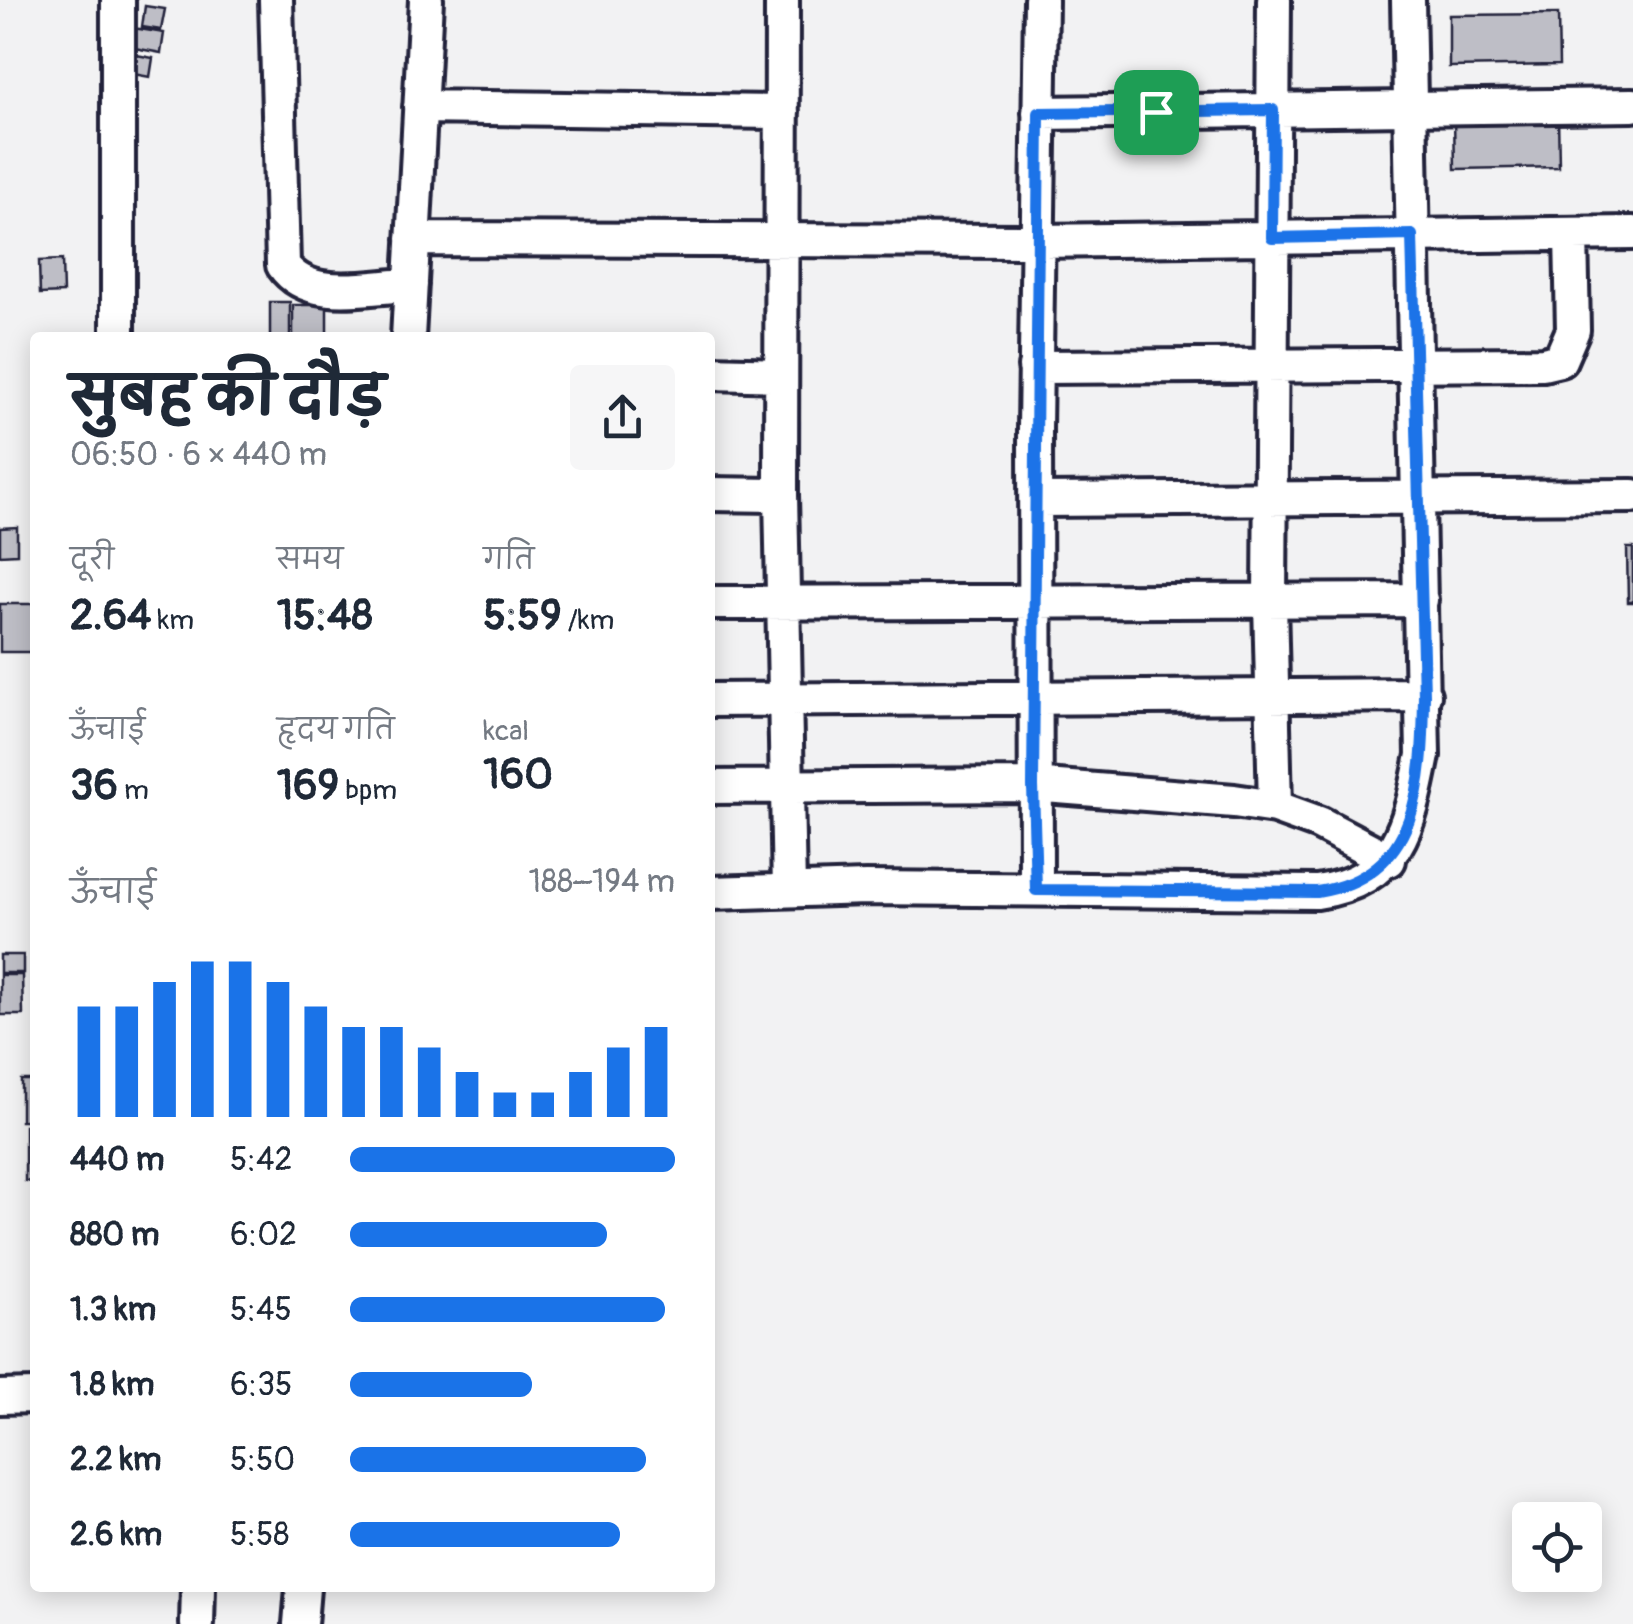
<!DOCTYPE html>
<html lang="hi">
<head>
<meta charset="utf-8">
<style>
	:root { --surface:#fff; --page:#f6f6f7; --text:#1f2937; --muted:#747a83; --accent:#1a73e8 }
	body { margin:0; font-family:Pangolin,"Playpen Sans Deva",sans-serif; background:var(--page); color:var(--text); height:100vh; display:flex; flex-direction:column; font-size:38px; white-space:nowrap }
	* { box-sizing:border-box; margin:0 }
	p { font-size:32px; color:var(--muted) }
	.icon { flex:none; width:55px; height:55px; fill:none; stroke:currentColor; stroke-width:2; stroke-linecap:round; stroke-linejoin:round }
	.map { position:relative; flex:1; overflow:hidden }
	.details { position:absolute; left:30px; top:332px; width:685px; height:1260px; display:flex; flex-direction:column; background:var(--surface); border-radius:10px; box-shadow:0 5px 25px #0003 }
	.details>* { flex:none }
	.tools { position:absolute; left:1512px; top:1502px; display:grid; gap:20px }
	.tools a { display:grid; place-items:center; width:90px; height:90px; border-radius:10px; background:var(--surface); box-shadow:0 5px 25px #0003; font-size:50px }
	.pin { position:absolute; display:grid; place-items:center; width:85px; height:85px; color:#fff; margin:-42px; border-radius:20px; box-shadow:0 5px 15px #0006 }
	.round { display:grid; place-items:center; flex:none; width:105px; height:105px; border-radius:10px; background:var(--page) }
	.overview { display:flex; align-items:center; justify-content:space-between; height:170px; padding:0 40px }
	h1 { font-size:55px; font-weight:700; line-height:75px }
	.stats { display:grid; grid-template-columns:repeat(3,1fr); gap:15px; height:170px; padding:10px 40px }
	.stats div { display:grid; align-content:center }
	.stats b { font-size:42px; font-weight:700 }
	.stats small { font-size:28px; font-weight:400 }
	.stats p { font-size:28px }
	.chart { height:280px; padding:20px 40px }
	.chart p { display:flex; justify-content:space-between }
	.chart svg { width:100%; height:180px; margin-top:10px; stroke:var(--accent); stroke-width:6 }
	ul { padding:0 40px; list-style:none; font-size:32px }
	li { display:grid; grid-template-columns:160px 120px 1fr; align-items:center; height:75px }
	li i { height:25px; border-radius:12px; background:var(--accent) }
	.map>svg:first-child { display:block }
</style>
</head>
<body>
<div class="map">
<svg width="1633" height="1624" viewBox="0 0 1633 1624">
	<rect width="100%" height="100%" fill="#f2f2f3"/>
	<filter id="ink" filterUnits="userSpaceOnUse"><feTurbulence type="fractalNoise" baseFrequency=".01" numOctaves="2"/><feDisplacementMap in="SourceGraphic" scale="20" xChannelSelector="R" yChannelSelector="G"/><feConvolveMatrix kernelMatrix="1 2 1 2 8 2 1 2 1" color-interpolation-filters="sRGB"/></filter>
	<g filter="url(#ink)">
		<path fill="#bebec6" stroke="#22223b" stroke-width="2.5" d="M145 6 165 9 161 30 142 27Z
			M1558 14 1559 65 1449 67V15Z
			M127 27 164 33 161 53 124 46Z
			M131 54 153 58 150 77 128 73Z
			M1558 115 1559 167 1455 169 1454 117Z
			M62 260 63 293 40 294 39 261Z
			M270 302H290V338H270Z
			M293 305H327V338H293Z
			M17 527V554L0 555V528Z
			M1627 548H1633V602H1628Z
			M0 604H35V652H0Z
			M0 955H23V973H0Z
			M0 975H22L23 1015H0Z
			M21 1080H35V1121H21Z
			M25 1126H35V1181H25Z"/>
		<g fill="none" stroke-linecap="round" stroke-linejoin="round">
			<defs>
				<path id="minor" d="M276 0 283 265C309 303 370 286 411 285
					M782 0 781 495 789 890
					M1274 0 1270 602 1275 807
					M420 107 782 112
					M1039 113 1633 105
					M413 239 1037 241 1633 233
					M118 338V0
					M408 338 426 0
					M1035 367 1543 364 1560 360 1573 330 1571 234
					M710 373 781 375
					M710 494 781 495
					M1037 500 1633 496
					M710 603 1421 600
					M710 700 1424 695
					M710 787 1033 785 1234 801 1275 807 1319 823 1389 860
					M1036 889 1035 429 1041 0
					M710 893 866 888 1317 892C1399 880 1409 827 1423 755L1408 0
					M0 1397 35 1396
					M197 1624 198 1588
					M300 1624 303 1588"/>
			</defs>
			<use href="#minor" stroke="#22223b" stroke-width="40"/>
			<use href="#minor" stroke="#fff" stroke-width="32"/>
		</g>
	</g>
	<g fill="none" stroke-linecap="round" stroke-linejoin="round" filter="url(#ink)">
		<defs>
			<path id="route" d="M1273 110 1272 238 1412 235 1424 695C1423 782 1420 876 1317 892L1036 890 1033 786 1039 113Z"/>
		</defs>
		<use href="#route" stroke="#fff" stroke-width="20"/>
		<use href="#route" stroke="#1a73e8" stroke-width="12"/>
	</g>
</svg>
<div class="tools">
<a><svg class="icon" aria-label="locate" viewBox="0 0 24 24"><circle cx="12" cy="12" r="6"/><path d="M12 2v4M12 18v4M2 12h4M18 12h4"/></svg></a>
</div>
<div class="pin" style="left:1156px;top:112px;background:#1e9e55"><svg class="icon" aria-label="arrive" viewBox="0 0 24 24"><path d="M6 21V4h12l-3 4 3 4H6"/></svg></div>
<section class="details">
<div class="overview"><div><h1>सुबह की दौड़</h1><p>06:50 · 6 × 440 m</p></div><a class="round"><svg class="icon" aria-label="share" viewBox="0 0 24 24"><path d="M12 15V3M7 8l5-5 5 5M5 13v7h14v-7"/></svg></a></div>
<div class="stats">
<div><p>दूरी</p><b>2.64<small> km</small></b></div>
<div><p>समय</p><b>15:48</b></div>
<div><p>गति</p><b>5:59<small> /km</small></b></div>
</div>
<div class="stats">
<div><p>ऊँचाई</p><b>36<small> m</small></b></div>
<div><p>हृदय गति</p><b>169<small> bpm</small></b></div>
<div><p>kcal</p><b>160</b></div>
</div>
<div class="chart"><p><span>ऊँचाई</span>188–194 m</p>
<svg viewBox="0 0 160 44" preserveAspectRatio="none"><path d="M5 44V17M15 44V17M25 44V11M35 44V6M45 44V6M55 44V11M65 44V17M75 44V22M85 44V22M95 44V27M105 44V33M115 44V38M125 44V38M135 44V33M145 44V27M155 44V22"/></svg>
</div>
<ul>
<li><b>440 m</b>5:42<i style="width:100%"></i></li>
<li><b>880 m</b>6:02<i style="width:79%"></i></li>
<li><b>1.3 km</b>5:45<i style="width:97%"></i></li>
<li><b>1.8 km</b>6:35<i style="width:56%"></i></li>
<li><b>2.2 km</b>5:50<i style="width:91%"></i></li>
<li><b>2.6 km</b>5:58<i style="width:83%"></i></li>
</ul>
</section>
</div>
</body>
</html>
